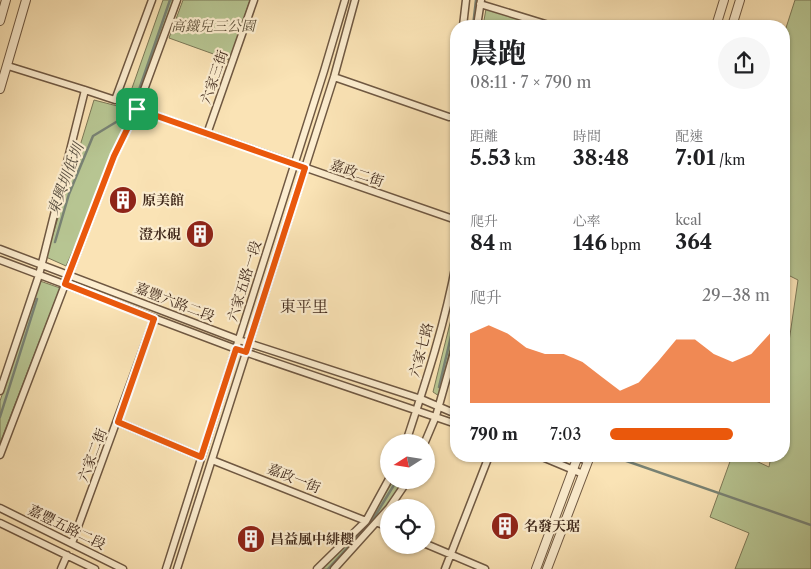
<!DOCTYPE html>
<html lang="zh-TW">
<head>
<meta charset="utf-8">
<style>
	:root { --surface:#fff; --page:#f6f6f6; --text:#202124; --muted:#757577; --accent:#ea580c }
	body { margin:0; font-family:"Libre Caslon Text","Noto Serif TC",serif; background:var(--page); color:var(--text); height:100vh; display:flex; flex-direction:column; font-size:19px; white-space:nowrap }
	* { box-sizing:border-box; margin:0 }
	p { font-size:16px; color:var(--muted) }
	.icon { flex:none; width:28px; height:28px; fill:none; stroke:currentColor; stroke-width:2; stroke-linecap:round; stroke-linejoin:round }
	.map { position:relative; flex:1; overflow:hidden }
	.sheet { position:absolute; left:450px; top:20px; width:340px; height:442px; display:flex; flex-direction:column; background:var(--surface); border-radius:20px; box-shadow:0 1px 4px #0004 }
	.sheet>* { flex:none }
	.needle { width:32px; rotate:258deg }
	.tools { position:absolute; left:380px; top:434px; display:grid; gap:10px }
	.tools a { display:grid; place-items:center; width:55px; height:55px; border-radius:50%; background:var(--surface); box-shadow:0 1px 4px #0004; font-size:25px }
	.pin { position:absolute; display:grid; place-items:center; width:42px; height:42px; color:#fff; margin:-21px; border-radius:10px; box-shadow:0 2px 8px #0006 }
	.round { display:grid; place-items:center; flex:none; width:52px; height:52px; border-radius:26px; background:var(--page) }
	.summary { display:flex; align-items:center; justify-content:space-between; height:85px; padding:0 20px }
	h1 { font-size:28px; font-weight:800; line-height:38px }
	.figures { display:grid; grid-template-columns:repeat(3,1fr); gap:8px; height:85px; padding:5px 20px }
	.figures div { display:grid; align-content:center }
	.figures b { font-size:21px; font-weight:800 }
	.figures small { font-size:14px; font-weight:400 }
	.figures p { font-size:14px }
	.chart { height:140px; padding:10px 20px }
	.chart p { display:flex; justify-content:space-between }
	.chart svg { width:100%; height:90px; margin-top:5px; fill:var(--accent); opacity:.7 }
	ul { padding:0 20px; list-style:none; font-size:16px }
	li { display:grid; grid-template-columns:80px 60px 1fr; align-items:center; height:38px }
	li i { height:12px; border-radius:6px; background:var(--accent) }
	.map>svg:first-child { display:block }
</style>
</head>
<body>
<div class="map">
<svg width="811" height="569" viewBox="0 0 811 569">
	<rect width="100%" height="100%" fill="#fae3b5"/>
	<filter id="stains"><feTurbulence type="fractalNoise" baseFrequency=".004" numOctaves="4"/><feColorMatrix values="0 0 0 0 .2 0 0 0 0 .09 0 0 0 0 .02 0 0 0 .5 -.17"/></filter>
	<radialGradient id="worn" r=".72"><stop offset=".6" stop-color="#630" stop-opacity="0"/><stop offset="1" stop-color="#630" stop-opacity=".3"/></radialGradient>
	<path fill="#b7c592" stroke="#7c7857" d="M163 0H174L136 110 66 266 46 257 94 100 125 108Z
		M183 0H250L230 60 169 38Z
		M795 0H811V569H735L749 533 710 517 732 456H745L769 467 771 456H784V376L798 280 784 273V34Z
		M486 9 543 25 483 26Z
		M40 281 60 288 0 443V401Z
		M456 299V324L439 396 433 392Z
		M394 480H405L376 522 332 569H321L369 518Z"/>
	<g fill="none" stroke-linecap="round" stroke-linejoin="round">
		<path stroke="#798375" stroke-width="2.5" d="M473 26 476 0
			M55 242 69 194 93 136 131 113 170 0
			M439 387 456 315
			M0 417 37 299
			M612 456 811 525
			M328 569 372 521 397 480"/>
		<defs>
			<path id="minor" d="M480 4 552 26
				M463 26 466 0
				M477 26 481 0
				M8 66 85 90
				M334 77 449 117H456
				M137 109 456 220
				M207 134 254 0
				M0 249 239 340 421 399 456 414
				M0 260 236 349 456 424
				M0 391 39 275 85 90 115 100 152 0
				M118 422 201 457
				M406 442C425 384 445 324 456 263
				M425 442 436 416 456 345
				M0 455 114 156 137 109 177 0
				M540 456 583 474
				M573 456 588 461
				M212 460 366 521
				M0 508 123 569
				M389 508 408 480
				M0 523 95 569
				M378 523 389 527
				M72 543 154 319
				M426 544 485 569
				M61 569 67 555
				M166 569 324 71 345 0
				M177 569 334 77 355 0
				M317 569 366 521 389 479
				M334 569 389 508
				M445 569 489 456"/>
			<path id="tertiary" d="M0 21 6 0
				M716 26 724 0
				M732 26 740 0
				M0 89 26 0
				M536 569 578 456
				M547 569 590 456"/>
		</defs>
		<use href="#minor" stroke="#6f5842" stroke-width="9"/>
		<use href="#tertiary" stroke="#6f5842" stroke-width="10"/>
		<use href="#minor" stroke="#fcedcf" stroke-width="6"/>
		<use href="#tertiary" stroke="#fcedcf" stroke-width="8"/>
	</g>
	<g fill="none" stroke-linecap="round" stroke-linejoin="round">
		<defs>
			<path id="route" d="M137 109 305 168 246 352 236 349 201 457 118 422 154 319 65 284 114 156Z"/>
		</defs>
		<use href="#route" stroke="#fff" stroke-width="10"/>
		<use href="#route" stroke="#ea580c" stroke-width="6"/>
	</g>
	<defs>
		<symbol id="building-disc" viewBox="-11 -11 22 22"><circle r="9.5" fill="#8f2418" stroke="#fcedcf"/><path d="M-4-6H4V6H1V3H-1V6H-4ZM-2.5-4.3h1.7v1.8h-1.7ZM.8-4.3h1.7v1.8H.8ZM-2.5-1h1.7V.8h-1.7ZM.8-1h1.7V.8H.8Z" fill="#fff"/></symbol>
	</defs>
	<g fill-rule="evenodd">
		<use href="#building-disc" x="107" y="184" width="32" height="32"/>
		<use href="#building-disc" x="184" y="218" width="32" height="32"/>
		<use href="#building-disc" x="489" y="510" width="32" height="32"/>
		<use href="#building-disc" x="235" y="523" width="32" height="32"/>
	</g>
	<g text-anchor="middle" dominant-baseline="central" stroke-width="4.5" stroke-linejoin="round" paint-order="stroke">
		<g font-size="14" font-style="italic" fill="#5e513a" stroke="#fcedcf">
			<text x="213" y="26">高鐵兒三公園</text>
		</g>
		<g font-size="14" fill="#412a1c" stroke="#fcedcf">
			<text transform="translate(214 77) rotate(-71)">六家三街</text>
			<text transform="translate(357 173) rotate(19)">嘉政二街</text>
			<text transform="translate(244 281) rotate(-73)">六家五路一段</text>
			<text transform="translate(175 302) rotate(21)">嘉豐六路二段</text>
			<text transform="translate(421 350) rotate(-75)">六家七路</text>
			<text transform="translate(92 455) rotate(-69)">六家二街</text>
			<text transform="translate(294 478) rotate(22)">嘉政一街</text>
			<text transform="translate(67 527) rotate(26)">嘉豐五路二段</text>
		</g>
		<g font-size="14" font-weight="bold" fill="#412a1c" stroke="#fcedcf" text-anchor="start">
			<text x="142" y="200">原美館</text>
			<text x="181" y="234" text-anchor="end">澄水硯</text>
			<text x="524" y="526">名發天琚</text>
			<text x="270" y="539">昌益風中緋櫻</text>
		</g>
		<g font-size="15" font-style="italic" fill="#584f41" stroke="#fcedcf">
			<text transform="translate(65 179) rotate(-69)">東興圳低圳</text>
		</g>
		<g font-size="16" fill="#412a1c" stroke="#fcedcf">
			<text x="304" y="306">東平里</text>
		</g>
	</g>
	<rect width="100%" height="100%" filter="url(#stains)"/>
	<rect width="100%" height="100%" fill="url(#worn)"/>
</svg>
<div class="tools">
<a><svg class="needle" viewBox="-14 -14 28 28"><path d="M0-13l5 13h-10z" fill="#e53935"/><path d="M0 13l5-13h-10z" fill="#757577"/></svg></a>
<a><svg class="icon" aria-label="locate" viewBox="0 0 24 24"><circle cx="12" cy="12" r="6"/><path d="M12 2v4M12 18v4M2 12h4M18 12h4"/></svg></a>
</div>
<div class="pin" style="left:137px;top:109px;background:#1e9e55"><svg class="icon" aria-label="arrive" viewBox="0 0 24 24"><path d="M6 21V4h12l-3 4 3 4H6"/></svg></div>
<section class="sheet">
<div class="summary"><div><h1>晨跑</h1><p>08:11 · 7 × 790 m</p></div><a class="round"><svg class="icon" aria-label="share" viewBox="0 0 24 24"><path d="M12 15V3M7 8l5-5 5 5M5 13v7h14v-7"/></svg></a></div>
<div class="figures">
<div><p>距離</p><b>5.53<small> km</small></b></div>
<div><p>時間</p><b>38:48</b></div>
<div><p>配速</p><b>7:01<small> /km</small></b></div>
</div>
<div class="figures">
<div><p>爬升</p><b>84<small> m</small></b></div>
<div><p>心率</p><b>146<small> bpm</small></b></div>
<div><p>kcal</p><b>364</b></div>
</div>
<div class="chart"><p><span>爬升</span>29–38 m</p>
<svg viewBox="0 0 160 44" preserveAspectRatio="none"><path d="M0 44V10L10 6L20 10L30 17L40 20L50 20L60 24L70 31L80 38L90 34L100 24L110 13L120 13L130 20L140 24L150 20L160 10V44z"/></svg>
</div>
<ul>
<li><b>790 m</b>7:03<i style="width:77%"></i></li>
</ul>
</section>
</div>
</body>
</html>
